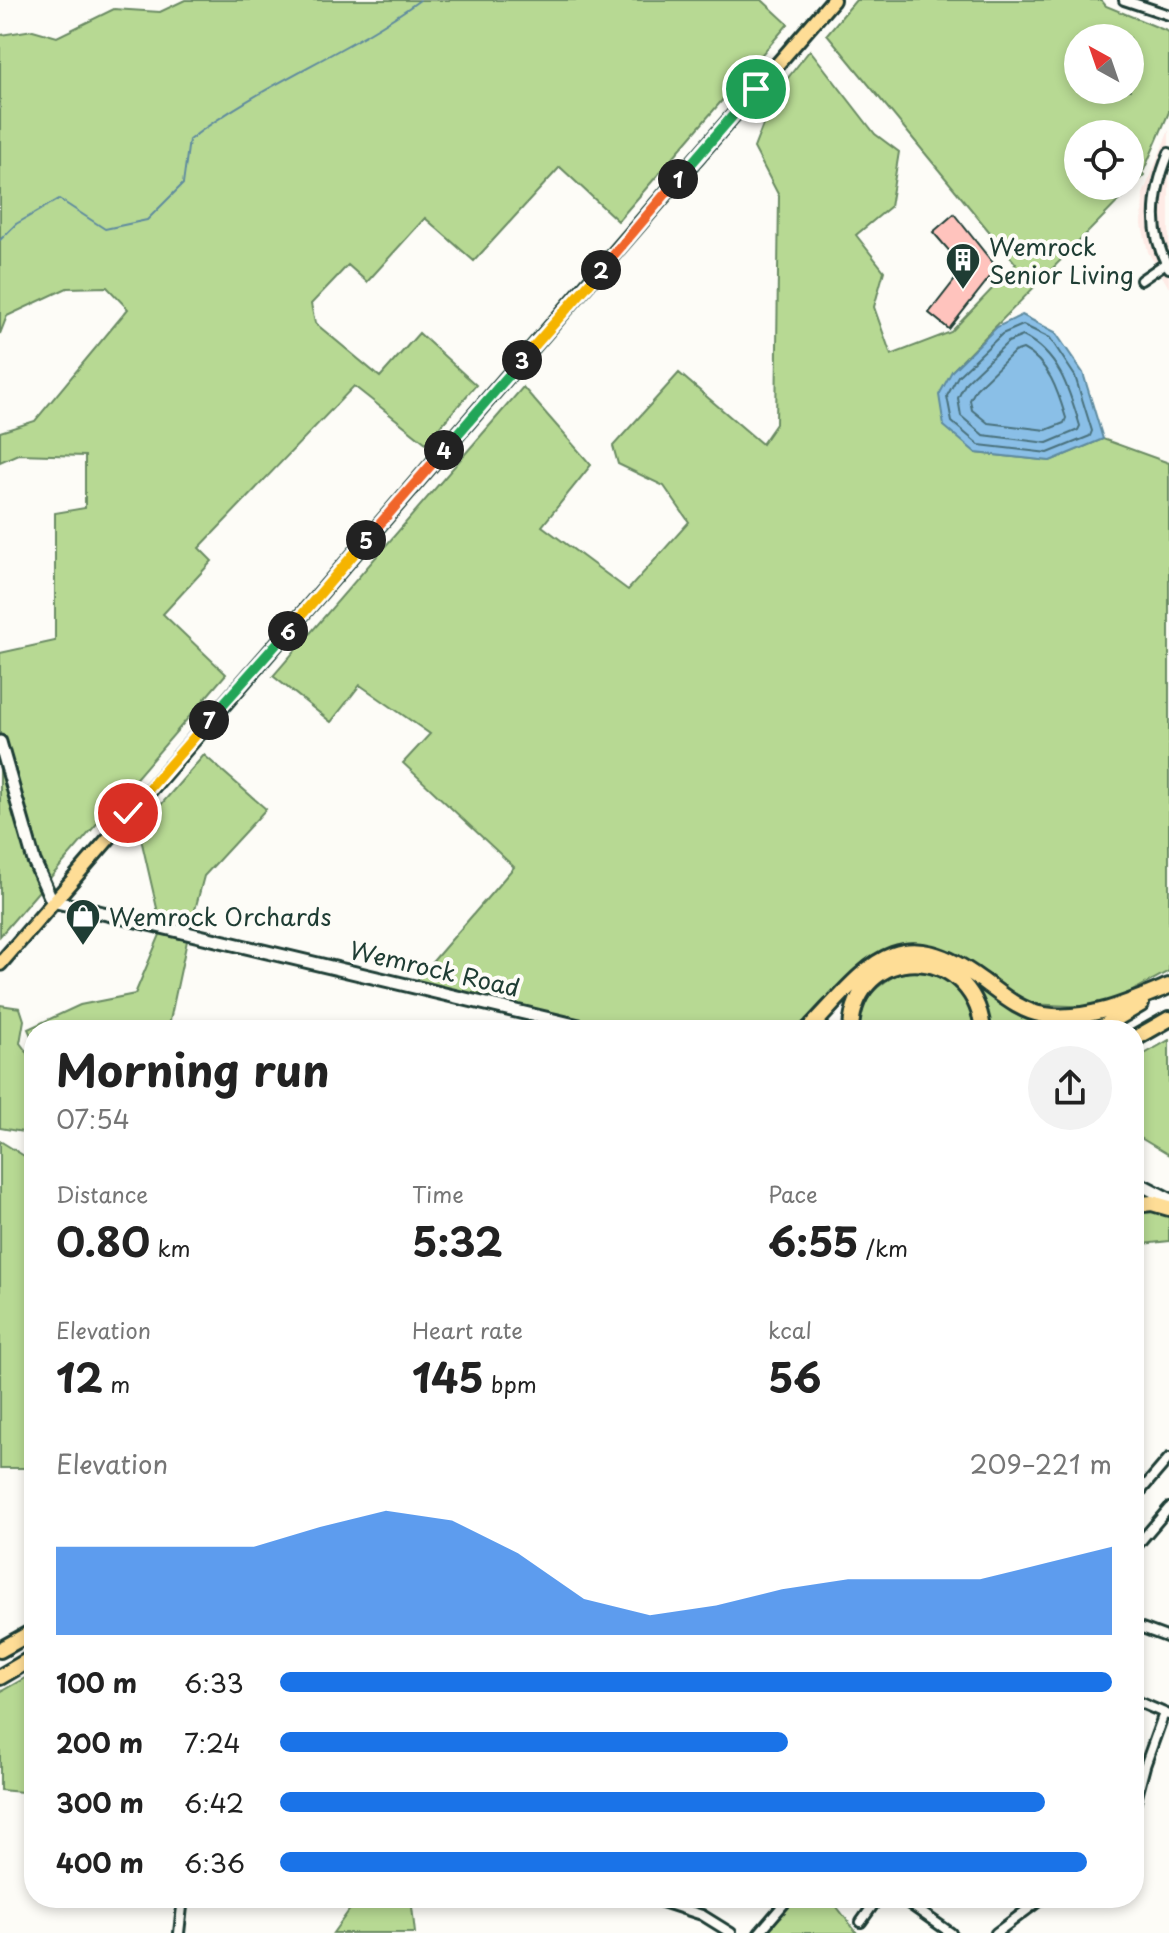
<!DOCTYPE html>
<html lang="en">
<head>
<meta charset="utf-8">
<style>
	:root { --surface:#fff; --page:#f2f2f2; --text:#222; --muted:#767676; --accent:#1a73e8 }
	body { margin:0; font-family:"Playpen Sans",sans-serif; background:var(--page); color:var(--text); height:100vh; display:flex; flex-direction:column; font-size:30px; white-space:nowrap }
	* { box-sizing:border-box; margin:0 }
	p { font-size:26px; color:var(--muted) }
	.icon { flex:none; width:44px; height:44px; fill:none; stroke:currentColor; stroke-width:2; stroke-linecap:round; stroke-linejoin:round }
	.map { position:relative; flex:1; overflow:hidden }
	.sheet { position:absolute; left:24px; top:1020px; width:1120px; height:888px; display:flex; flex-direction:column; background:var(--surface); border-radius:32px; box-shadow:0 4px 12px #0003 }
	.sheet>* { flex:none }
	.needle { width:52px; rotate:320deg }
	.tools { position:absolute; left:1064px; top:24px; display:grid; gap:16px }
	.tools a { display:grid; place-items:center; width:80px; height:80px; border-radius:50%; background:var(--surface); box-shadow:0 4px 12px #0003; font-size:40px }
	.pin { position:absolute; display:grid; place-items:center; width:68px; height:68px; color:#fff; margin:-34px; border:4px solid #fff; border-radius:50%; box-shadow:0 2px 8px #0007 }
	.km { position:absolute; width:40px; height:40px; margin:-20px; border-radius:50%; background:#222; color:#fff; font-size:22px; line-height:40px; text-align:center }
	.round { display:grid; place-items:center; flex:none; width:84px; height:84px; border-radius:42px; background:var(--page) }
	.headline { display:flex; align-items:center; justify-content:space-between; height:136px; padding:0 32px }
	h1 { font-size:44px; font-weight:700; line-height:60px }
	.figures { display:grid; grid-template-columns:repeat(3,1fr); gap:12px; height:136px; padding:8px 32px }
	.figures div { display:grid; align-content:center }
	.figures b { font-size:40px; font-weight:700 }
	.figures small { font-size:22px; font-weight:400 }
	.figures p { font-size:22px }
	.chart { height:224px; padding:16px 32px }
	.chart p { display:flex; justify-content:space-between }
	.chart svg { width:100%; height:144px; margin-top:8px; fill:var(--accent); opacity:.7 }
	ul { padding:0 32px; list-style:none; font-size:26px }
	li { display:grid; grid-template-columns:128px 96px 1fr; align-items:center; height:60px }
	li i { height:20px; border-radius:10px; background:var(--accent) }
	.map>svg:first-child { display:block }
</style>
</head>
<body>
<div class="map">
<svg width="1169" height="1933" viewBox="0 0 1169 1933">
	<rect width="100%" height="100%" fill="#fdfcf7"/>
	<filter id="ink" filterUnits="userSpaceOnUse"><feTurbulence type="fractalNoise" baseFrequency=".0125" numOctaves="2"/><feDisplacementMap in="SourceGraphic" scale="16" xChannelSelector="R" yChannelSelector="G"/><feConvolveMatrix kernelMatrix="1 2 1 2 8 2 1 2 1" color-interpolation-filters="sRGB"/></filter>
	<g filter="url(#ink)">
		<path fill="#feebe6" d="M1169 130V288L1148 252 1142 225 1143 194Z"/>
		<path fill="#b7d993" stroke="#6b8b64" stroke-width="2" fill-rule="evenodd" d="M185 0H762L788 24 618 221 560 167 474 261 425 218 367 282 348 265 311 304 315 323 380 377 419 333 476 385 426 443 354 386 199 548 212 561 163 614 226 674 0 936V653L55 641V513L85 508V456L18 454 0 462V432L35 421 128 309 107 287 67 288 7 316 0 334V35L33 30 57 37 114 9 160 12Z
			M856 0H1101L1106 6 1169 32V112L1144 170 1130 155V134H1078V186H1130V158L1144 175 952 371 976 453 1050 461 1103 439 1169 463V971L1118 999 1092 1007 1029 1004 923 943 871 957 805 1024 812 1030H593L410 988 514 867 403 763 430 734 360 685 331 722 273 676 523 387 591 465 542 526 628 590 689 522 664 486 618 464 613 446 679 373 762 444 776 424 779 196 754 148 766 117 760 113 810 50 875 134 899 152 890 207 856 235 884 271 874 307 891 355 951 332 1016 264 827 34ZM1078 38H1130V90H1078Z
			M204 755 266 809 204 876 188 936 168 1030H34V1042L28 1029 80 1005 135 994 162 930 139 830Z
			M906 970C949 975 971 980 975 1030H857C862 997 876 984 906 970Z
			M968 977 1063 1022H1090L1075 1030H987V1011Z
			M0 1005 20 1008 24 1020 20 1043 34 1062V1134L0 1128Z
			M1169 1040V1155L1134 1134V1060Z
			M0 1141 34 1162V1468H0Z
			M1150 1186 1169 1194V1241L1134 1245V1201Z
			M34 1673V1793L0 1790V1692Z
			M358 1898H411L415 1933H333Z
			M786 1898H830L857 1933H755Z"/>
		<path fill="#8abfe7" stroke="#5f8b9f" stroke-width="2" d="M1022 315 1055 332 1083 373 1103 439 1050 461 976 453 944 426 939 395 952 371 997 327Z"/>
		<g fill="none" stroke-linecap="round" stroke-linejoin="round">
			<path stroke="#4a717c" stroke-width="2" d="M1023 325 1050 338 1075 376 1092 431 1090 436 1048 453 979 445 952 422 947 396 958 376 1002 334Z
				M1023 336C1059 354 1069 389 1080 426L1078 430 1047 443 983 435 961 416 958 398 966 382 1008 342Z
				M1023 349C1049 362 1058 392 1066 418L1064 423 1046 430 988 423 972 410 970 400 976 389 1014 352Z"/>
			<path stroke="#5f8b9f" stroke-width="2" d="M0 240 16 224 59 199 105 229 147 220 183 184 189 140C260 85 347 53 420 0"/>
		</g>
		<path fill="#ffc3bd" stroke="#1f3d34" stroke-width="2" d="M954 214 997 268 949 329 929 313 964 268 933 232Z"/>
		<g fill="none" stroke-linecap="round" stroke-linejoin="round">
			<defs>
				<path id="street" d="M1124 0 1169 15
					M1169 153C1153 191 1147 231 1169 268
					M1141 280 1166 263
					M1134 1499 1169 1458
					M1134 1549 1169 1508
					M1134 1625 1169 1638
					M1134 1700 1169 1715
					M1134 1778 1145 1766
					M1134 1808 1145 1766 1164 1713
					M650 1898 702 1915 731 1933
					M901 1898 951 1933
					M861 1922 878 1898
					M179 1933 183 1898
					M759 1933 789 1898
					M996 1933 1043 1898"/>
				<path id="secondary" d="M0 742 34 861 52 901 596 1030
					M1134 1181 1169 1199"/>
				<path id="primary" d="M0 964 833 0"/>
				<path id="highway" d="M593 1029 598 1030
					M808 1030C866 970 896 917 980 979 1001 994 1019 1011 1044 1015 1087 1022 1130 1002 1169 986
					M851 1030C854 942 973 940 983 1030
					M1097 1030 1141 1004
					M1134 1039 1169 1019
					M1134 1205 1152 1203 1169 1208
					M0 1650 34 1631
					M0 1677 34 1657"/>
			</defs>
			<use href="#street" stroke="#1f3d34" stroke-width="14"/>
			<use href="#secondary" stroke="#1f3d34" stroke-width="17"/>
			<use href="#primary" stroke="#1f3d34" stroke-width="18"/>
			<use href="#highway" stroke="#1f3d34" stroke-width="20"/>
			<use href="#street" stroke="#fdfcf7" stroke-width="8"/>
			<use href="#secondary" stroke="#fdfcf7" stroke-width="11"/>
			<use href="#primary" stroke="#fedd96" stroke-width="12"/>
			<use href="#highway" stroke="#fedd96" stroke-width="14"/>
		</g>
	</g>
	<g fill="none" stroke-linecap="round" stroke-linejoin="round" filter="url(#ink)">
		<defs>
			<path id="split-1" d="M678 179 756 89"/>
			<path id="split-2" d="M601 270 678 179"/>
			<path id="split-3" d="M522 360 601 270"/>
			<path id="split-4" d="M444 450 522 360"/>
			<path id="split-5" d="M366 540 444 450"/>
			<path id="split-6" d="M288 631 366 540"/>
			<path id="split-7" d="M209 720 288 631"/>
			<path id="split-8" d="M128 813 209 720"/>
		</defs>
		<use href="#split-1" stroke="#fff" stroke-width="16"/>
		<use href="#split-2" stroke="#fff" stroke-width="16"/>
		<use href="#split-3" stroke="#fff" stroke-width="16"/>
		<use href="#split-4" stroke="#fff" stroke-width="16"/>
		<use href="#split-5" stroke="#fff" stroke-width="16"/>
		<use href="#split-6" stroke="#fff" stroke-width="16"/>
		<use href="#split-7" stroke="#fff" stroke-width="16"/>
		<use href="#split-8" stroke="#fff" stroke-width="16"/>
		<use href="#split-1" stroke="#22a559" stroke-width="10"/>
		<use href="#split-2" stroke="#f0652b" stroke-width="10"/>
		<use href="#split-3" stroke="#f5b400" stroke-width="10"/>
		<use href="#split-4" stroke="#22a559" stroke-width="10"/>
		<use href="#split-5" stroke="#f0652b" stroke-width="10"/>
		<use href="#split-6" stroke="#f5b400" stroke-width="10"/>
		<use href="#split-7" stroke="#22a559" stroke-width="10"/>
		<use href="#split-8" stroke="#f5b400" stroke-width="10"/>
	</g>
	<defs>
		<symbol id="building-pin" viewBox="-11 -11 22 30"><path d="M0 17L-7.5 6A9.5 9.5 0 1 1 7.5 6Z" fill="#1f3d34" stroke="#fdfcf7"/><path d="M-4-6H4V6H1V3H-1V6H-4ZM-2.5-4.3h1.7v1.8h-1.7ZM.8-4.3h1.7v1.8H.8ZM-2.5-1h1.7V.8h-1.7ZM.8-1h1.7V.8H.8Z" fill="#fff"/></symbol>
		<symbol id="shop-pin" viewBox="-11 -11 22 30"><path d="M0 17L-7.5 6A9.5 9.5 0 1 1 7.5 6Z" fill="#1f3d34" stroke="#fdfcf7"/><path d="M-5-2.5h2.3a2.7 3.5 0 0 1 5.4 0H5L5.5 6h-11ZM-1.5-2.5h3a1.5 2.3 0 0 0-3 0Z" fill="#fff"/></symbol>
	</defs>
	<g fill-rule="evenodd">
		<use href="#building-pin" x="943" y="240" width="40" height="54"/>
		<use href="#shop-pin" x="63" y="896" width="40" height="54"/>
	</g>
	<g text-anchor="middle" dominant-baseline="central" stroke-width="8" stroke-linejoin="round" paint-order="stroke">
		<g font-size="24" fill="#1f3d34" stroke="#fdfcf7" text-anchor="start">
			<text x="989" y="246">Wemrock<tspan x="989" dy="28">Senior Living</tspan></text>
			<text x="109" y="916">Wemrock Orchards</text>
		</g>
		<g font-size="24" fill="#1f3d34" stroke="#fdfcf7">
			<text transform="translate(435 968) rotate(13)">Wemrock Road</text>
		</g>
	</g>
</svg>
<div class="tools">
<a><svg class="needle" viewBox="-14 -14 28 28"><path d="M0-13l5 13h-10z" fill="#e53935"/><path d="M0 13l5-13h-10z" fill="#767676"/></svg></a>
<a><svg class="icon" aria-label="locate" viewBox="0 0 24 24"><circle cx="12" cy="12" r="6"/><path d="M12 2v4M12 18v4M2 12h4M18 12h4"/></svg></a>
</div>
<div class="pin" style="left:756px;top:89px;background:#1e9e55"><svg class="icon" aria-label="arrive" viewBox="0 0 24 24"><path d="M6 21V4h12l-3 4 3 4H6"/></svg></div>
<div class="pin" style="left:128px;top:813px;background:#d93025"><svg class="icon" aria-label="check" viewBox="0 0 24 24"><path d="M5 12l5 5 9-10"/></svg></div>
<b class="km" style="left:678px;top:179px">1</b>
<b class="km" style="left:601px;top:270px">2</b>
<b class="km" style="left:522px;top:360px">3</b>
<b class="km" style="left:444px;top:450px">4</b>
<b class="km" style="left:366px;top:540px">5</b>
<b class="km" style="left:288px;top:631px">6</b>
<b class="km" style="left:209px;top:720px">7</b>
<section class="sheet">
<div class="headline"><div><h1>Morning run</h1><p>07:54</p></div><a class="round"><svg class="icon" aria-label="share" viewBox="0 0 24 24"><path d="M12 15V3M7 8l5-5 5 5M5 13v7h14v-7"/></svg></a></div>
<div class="figures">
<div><p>Distance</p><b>0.80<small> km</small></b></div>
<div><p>Time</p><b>5:32</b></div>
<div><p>Pace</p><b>6:55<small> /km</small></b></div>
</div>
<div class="figures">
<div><p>Elevation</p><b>12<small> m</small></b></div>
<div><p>Heart rate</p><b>145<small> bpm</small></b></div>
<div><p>kcal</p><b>56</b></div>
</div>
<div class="chart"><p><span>Elevation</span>209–221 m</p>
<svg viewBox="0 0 160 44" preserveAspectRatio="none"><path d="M0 44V17L10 17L20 17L30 17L40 11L50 6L60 9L70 19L80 33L90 38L100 35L110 30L120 27L130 27L140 27L150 22L160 17V44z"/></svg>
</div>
<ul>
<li><b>100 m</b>6:33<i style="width:100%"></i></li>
<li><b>200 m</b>7:24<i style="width:61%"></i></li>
<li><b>300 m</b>6:42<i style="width:92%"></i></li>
<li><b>400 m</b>6:36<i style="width:97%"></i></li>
</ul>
</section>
</div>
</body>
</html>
